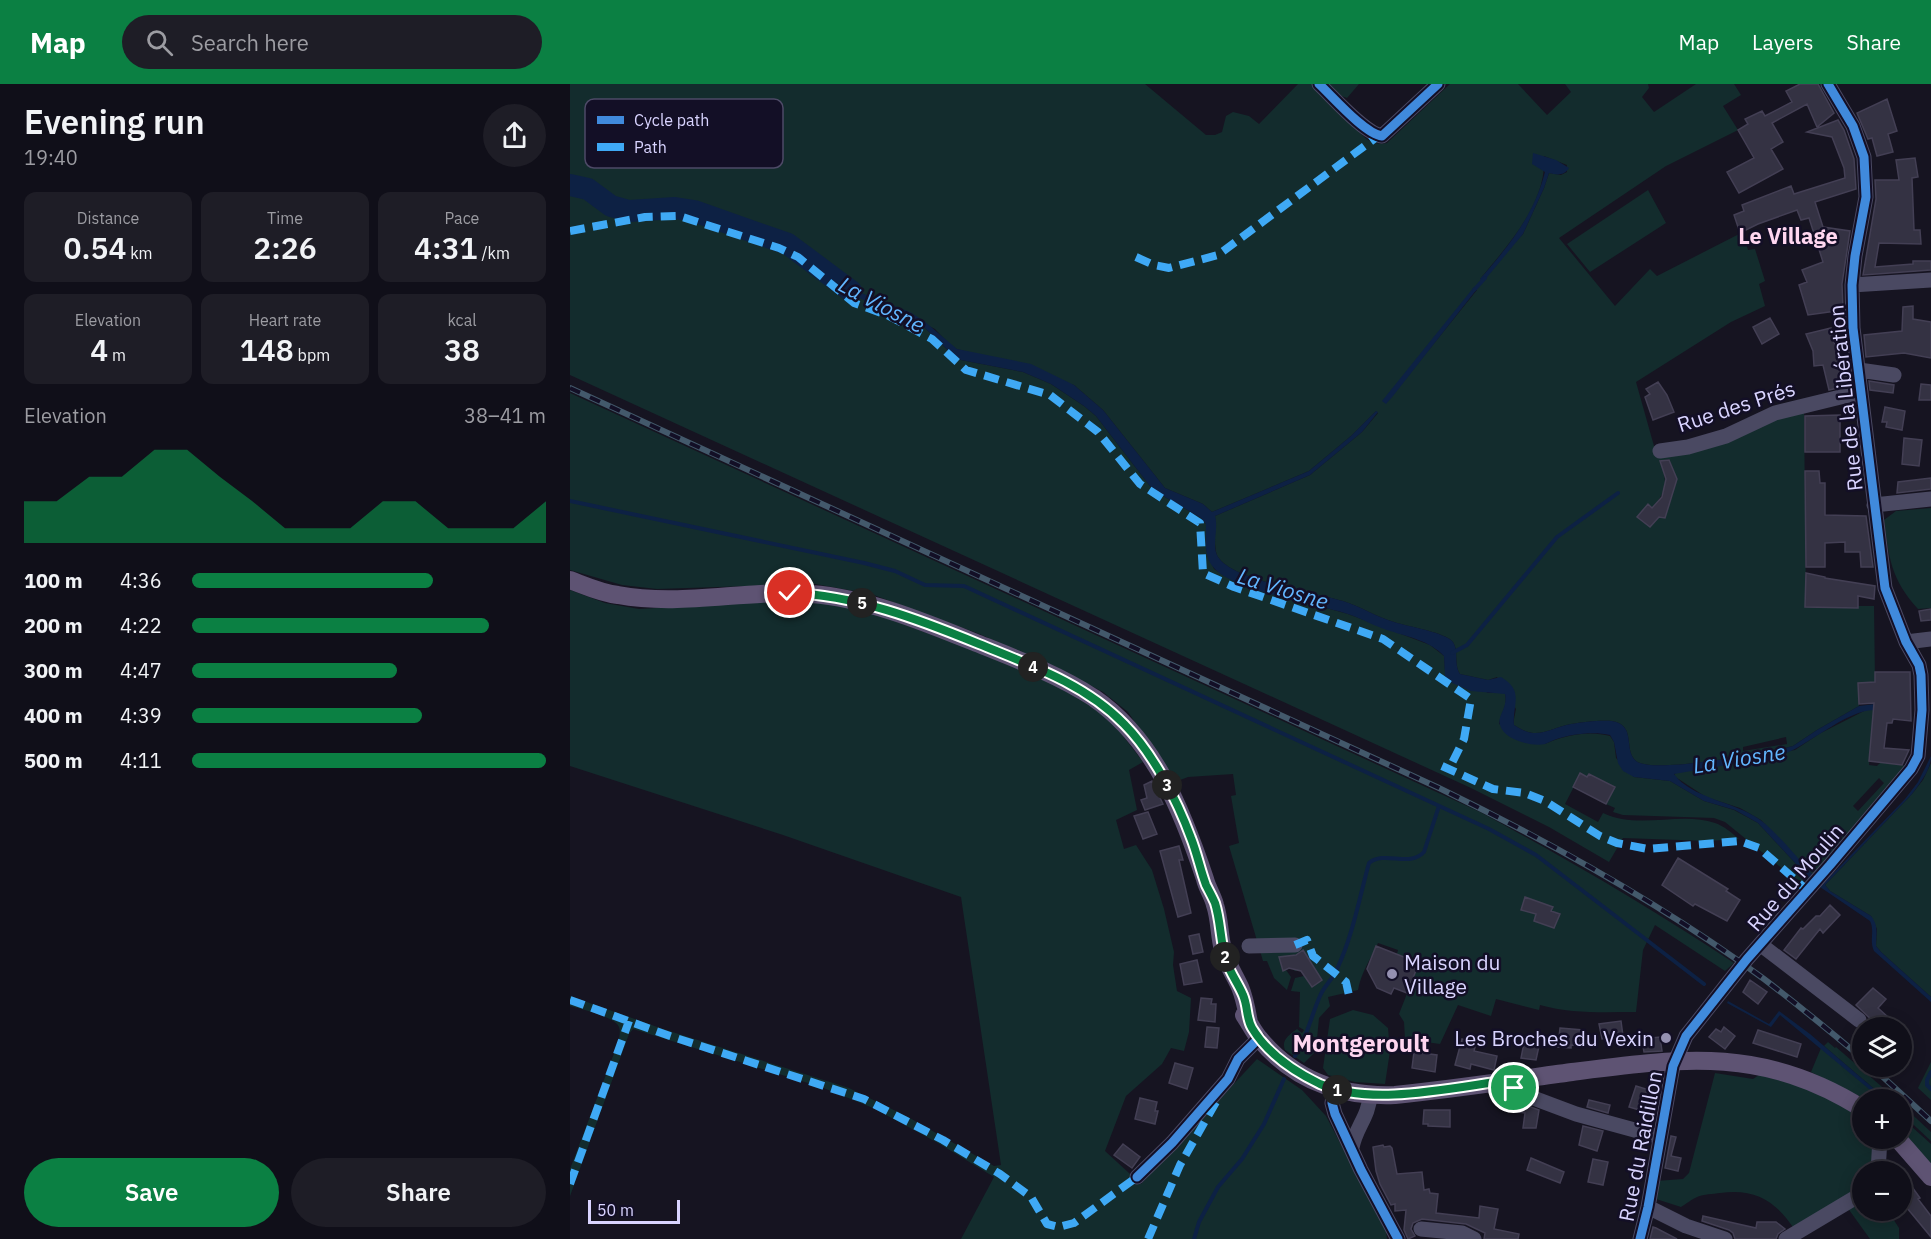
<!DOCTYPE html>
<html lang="en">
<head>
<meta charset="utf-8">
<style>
	:root { --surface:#100f19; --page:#1e1d26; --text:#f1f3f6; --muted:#9c9ca2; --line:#302f38; --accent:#0b8043 }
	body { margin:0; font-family:"IBM Plex Sans",sans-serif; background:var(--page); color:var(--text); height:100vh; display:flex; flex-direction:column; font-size:22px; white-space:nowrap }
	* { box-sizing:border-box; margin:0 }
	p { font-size:20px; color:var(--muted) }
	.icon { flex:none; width:33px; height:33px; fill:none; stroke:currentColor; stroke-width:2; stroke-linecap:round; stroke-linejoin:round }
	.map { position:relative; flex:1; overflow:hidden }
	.panel { display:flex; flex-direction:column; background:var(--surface); width:570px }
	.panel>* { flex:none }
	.buttons { position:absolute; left:1282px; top:933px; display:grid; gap:12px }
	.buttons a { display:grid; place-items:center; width:60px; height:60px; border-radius:50%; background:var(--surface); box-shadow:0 3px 15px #0003,0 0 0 2px var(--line); font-size:30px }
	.scale { position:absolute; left:18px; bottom:15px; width:92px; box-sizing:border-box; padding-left:6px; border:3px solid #d9d4ff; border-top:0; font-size:16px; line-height:21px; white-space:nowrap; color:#d9d4ff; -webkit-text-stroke:4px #130f26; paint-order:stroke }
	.pin { position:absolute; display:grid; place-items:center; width:51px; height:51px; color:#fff; margin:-26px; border:3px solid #fff; border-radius:50%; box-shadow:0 2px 6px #0007 }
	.km { position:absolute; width:30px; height:30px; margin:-15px; border-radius:50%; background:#222; color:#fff; font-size:16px; line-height:30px; text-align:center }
	.round { display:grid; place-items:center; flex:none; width:63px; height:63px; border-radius:32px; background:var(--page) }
	.head { display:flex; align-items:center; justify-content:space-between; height:102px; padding:0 24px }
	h1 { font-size:33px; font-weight:600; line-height:45px }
	.metrics { display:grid; grid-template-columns:repeat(3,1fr); gap:9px; height:102px; padding:6px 24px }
	.metrics div { display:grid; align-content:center; border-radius:12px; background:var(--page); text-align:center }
	.metrics b { font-size:30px; font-weight:600 }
	.metrics small { font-size:16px; font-weight:400 }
	.metrics p { font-size:16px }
	.chart { height:168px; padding:12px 24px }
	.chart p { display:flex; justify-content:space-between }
	.chart svg { width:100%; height:108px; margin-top:6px; fill:var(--accent); opacity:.7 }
	.action { display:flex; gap:12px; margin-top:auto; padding:12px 24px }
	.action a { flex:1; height:69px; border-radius:36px; background:var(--accent); color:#fff; font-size:24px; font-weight:600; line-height:69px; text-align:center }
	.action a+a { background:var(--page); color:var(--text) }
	ul { padding:0 24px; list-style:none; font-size:20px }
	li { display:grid; grid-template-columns:96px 72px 1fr; align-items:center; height:45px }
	li i { height:15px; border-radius:8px; background:var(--accent) }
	header { display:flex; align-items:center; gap:36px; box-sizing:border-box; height:84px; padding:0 30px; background:var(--accent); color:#fff }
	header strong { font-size:28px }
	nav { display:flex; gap:33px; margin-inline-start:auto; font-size:21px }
	.search { width:420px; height:54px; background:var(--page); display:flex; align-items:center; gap:15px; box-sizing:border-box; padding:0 21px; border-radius:33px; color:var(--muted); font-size:22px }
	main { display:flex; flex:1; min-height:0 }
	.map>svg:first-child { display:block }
</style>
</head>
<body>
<header>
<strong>Map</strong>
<div class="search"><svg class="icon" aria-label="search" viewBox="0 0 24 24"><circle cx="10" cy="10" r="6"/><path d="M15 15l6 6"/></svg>Search here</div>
<nav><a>Map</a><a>Layers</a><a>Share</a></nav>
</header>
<main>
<section class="panel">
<div class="head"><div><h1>Evening run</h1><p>19:40</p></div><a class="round"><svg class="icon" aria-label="share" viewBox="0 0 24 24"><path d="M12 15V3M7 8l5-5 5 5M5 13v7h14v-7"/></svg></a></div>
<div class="metrics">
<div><p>Distance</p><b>0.54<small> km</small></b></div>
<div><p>Time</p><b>2:26</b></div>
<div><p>Pace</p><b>4:31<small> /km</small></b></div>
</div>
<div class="metrics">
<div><p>Elevation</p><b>4<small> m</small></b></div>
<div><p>Heart rate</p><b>148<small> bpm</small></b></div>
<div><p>kcal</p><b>38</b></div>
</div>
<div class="chart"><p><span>Elevation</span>38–41 m</p>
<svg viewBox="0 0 160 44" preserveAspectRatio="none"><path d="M0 44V27L10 27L20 17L30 17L40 6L50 6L60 17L70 27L80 38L90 38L100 38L110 27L120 27L130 38L140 38L150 38L160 27V44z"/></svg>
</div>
<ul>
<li><b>100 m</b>4:36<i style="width:68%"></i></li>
<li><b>200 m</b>4:22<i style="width:84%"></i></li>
<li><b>300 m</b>4:47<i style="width:58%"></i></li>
<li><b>400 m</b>4:39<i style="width:65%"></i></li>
<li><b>500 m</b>4:11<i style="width:100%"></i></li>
</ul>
<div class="action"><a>Save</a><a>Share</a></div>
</section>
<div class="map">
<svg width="1361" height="1155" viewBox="0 0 1361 1155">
	<rect width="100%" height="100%" fill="#161421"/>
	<path fill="#132c2d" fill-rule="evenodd" d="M0 0H575L636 51H645L652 48 656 32 663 28 679 32 689 40 728 0H743C752 8 762 17 771 26 785 40 794 64 817 59L880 0H948L977 31 1001 8 995 0H1078L1079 4 1072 13 1084 28 1126 0H1164L1171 11 1153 22 1168 46 1096 82 989 154 1045 222 1080 185 1087 192 1173 148 1178 166 1185 165 1195 197 1189 200 1195 222 1161 238 1066 298 1084 362 1091 373 1234 326 1236 522H1304L1305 598 1288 599 1289 622 1247 646 1223 662 1208 666C1183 670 1083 690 1066 677 1053 666 1067 641 1042 637 1030 636 1013 638 1001 640 976 645 968 657 944 641V635L946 625 927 593 918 596 890 590C883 579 890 564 881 556 869 547 839 543 824 538 806 533 790 522 773 517 743 508 664 497 648 473 643 465 646 443 645 432L740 391 792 348 808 329 806 327 781 352 739 387 642 428 633 420 595 404 533 326 504 301 387 265 381 262 365 245 291 209 260 186 297 218 345 238 355 244 384 272 391 276 453 288 481 300 514 322 526 332 583 406 631 434 636 440V466L644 485 658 494 677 502 778 530 860 561 874 572 875 587 918 609 932 608 935 610C938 622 931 628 929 640L975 660C994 651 1020 646 1040 652L1044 658 1046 674 1064 693 1100 697 1134 717 1164 726 1188 739 1241 796 1232 797 1224 794 1155 738 1144 734 1053 731 1043 728 1045 724 1036 720 1045 703 1019 690 1017 693 1011 689 995 720 1028 738 1033 729C1068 746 1111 727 1145 739 1154 742 1162 749 1169 755L1138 757 1053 754 1039 778 979 743 901 704 0 291ZM974 72 997 81V88L991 91 979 89 974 104 953 150 910 195C938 161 977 120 974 72ZM905 203 907 206 816 319 813 317ZM1099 375 1107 395 1099 420 1080 443 1067 433 1078 420 1082 424C1097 407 1098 399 1090 377ZM1216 653 1217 660 1173 667V663Z
		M756 0H789L777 14 769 11Z
		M1078 106 1096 139 1020 188 997 160Z
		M0 309 910 728C997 775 1081 824 1164 879L1155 887 1085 841 1073 866 1066 928C1034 928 1001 930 970 921L969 926 926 915 921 932 888 921 870 960 835 955 834 938 829 930 849 879 827 870 828 866 808 859C801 874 791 889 788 906L758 913 760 922 749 934 747 955 740 950 738 954 746 960 744 969 734 979 715 966C711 956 719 951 727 945L732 949 734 946 729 943 730 908 721 907 725 894 734 892 730 887H725L721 884 716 886 721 893 717 906 704 894 697 877H693L659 762 669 759 661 712 666 711 663 690 618 693 605 698 558 628 533 608 484 582 407 549 301 510 245 500 87 505 52 501 0 486Z
		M1361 424V524L1348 525C1321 495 1319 475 1314 436L1326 427Z
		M0 506 35 519 69 525 226 516 256 518 303 529 395 563 482 599 513 616 540 635 573 678 559 686 567 726 546 736 554 765 566 761 582 786 594 825 604 868 603 881 607 907 621 914 619 948 614 967 601 964 592 980 556 1012 535 1067 571 1100 687 975 732 1006 756 1032 816 1147 817 1155H391L424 1093 368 1059 303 1024 251 1003 63 945 59 950 0 1112V1085L48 959C49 953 52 945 47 940 40 932 11 925 0 922V912L93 945 279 1004 338 1033 424 1082 431 1081 391 813 213 751 0 682Z
		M1296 626H1304L1299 681 1307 682 1311 678 1338 682 1244 792 1191 736 1170 724 1136 713 1104 692 1106 688 1225 666 1249 650ZM1309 694 1314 699 1288 727 1283 722Z
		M1361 679V913L1311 868 1306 862 1307 845 1301 832 1260 807 1255 801 1342 710 1353 696Z
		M783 926 803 931 818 944 820 967 815 1000 785 998 758 991 753 984 760 935Z
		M1258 958 1265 964 1266 963 1326 1015H1316L1254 962Z
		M1251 964 1312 1015H1295L1241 988Z
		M1361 978V1016L1348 1004Z
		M1145 989 1183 995 1189 991 1241 1004 1276 1023 1293 1036V1054L1307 1055 1305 1087 1293 1088V1104L1225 1146C1206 1117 1185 1104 1150 1109 1143 1110 1134 1110 1127 1113 1122 1115 1116 1120 1111 1123L1083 1114 1086 1097 1113 1095 1119 1089Z
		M1332 1021 1361 1048V1057L1332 1030Z
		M1332 1034 1361 1060V1081L1332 1046Z
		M1293 1113V1126L1318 1127 1329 1144V1155H1300L1277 1123Z"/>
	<path fill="#0d2144" d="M963 69 986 76 999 84C994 92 987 91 979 89L974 104 953 150 913 198 910 195C939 162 964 131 975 88L962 80Z
		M261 186 291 209 340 228 354 237 387 265 461 280 504 301 533 326 595 404 633 420 642 428 739 387 781 352 806 327 808 328 792 348 740 391 645 432C649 445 641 461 648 473 664 497 743 508 773 517 790 522 806 533 824 538 840 543 868 547 881 556 890 564 883 579 890 590L918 596 931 593C955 607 942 621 944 641 968 657 976 645 1001 640 1013 638 1030 636 1042 637 1067 641 1053 666 1066 677 1083 690 1183 670 1208 666L1223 662 1247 646 1289 622 1305 620 1304 626C1274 627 1239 662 1209 672L1104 690C1121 714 1165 718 1189 735 1205 746 1229 776 1244 792L1241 796 1188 739 1165 726 1134 717 1100 697 1064 693 1053 687 1048 679 1044 658 1040 651C1024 647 1000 650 984 656 981 657 978 659 975 660 962 663 934 656 930 641 927 632 938 624 935 610L901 607 882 599 875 592 874 572C860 557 839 553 820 547 806 543 793 535 778 530 746 520 664 507 644 484 633 473 636 454 636 440L631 434 583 406 526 332 514 322 481 300 453 288 391 276 384 272 355 244 276 208 256 192Z
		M904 203 907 205 823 312 816 320 812 317Z
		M1361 672C1361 686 1350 699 1342 710L1255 801 1260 807 1301 832C1309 842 1306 850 1306 862L1311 868 1361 913V918L1304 867C1299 857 1305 847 1300 837L1250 803 1335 715 1348 698Z
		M1158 917 1199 940 1209 927 1240 950 1316 1015H1311L1210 931 1201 943 1157 919Z"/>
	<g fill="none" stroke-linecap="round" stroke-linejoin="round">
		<path stroke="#0d2144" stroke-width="4" d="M904 206 915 194
			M0 417 294 479 325 487 355 501 394 502 919 745 966 771 1134 900
			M882 569 897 561 987 453 1048 409
			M725 972C737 954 741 932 750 912 754 902 763 895 767 885 783 851 789 815 799 779 815 766 839 784 854 768L869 722
			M1361 988 1357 996V1001L1361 1005
			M624 1155 629 1138 648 1103 672 1075 694 1040 714 995"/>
		<path stroke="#0d2144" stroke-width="22" d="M0 101 18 105 41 122 59 127 105 124 124 127 218 160 281 207"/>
	</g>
	<path fill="#343243" stroke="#433f54" stroke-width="1.5" d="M1230 0H1248L1264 29 1247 43 1237 20 1202 39 1213 58 1201 65 1213 85 1169 109 1157 88 1184 74 1168 46 1178 40 1175 35 1192 27 1195 32 1222 18 1216 7Z
		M1317 15 1327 47 1318 50 1323 68 1307 72 1302 54 1298 55 1287 29Z
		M1268 36 1274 46 1284 75 1286 105 1245 118 1253 143 1280 147 1272 200 1273 226 1238 231 1229 201 1237 198 1232 186 1253 178 1239 134 1231 136 1227 126 1188 140 1170 149 1164 131 1174 127 1172 121 1221 102 1224 110 1275 94 1274 84 1262 53 1237 48Z
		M1345 74 1348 93 1342 94 1344 146H1350L1351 160 1309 159 1305 183 1343 180V177H1361V186L1293 191 1306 115 1305 96H1329L1326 76Z
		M1343 222V235L1361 238V274L1334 269 1296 273 1294 251 1332 247 1333 223Z
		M1200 234 1209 250 1192 260 1183 243Z
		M1261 244 1271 289 1278 287 1280 301 1259 306 1253 281 1244 282 1243 267 1236 250Z
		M1299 297 1324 301 1323 309 1300 306Z
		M1088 298 1097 311 1104 328 1083 336 1075 313 1080 310 1076 305Z
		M1351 300 1361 301V316H1349Z
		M1315 323 1335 327 1332 346 1316 343 1317 338H1312Z
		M1270 331V368H1235V332Z
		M1334 354 1352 356 1349 382 1332 380Z
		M1099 376 1107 395 1095 434 1089 433 1080 443 1067 433 1078 420 1082 424 1092 413 1096 395 1090 377Z
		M1235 387H1249L1250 399H1255V431L1296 432 1303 483H1291L1290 468H1275V458L1255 459V483H1236Z
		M1361 394V405L1327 409 1328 398Z
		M1236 489 1255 493V494L1305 502 1304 515 1288 512V524L1235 523Z
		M1361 525V536L1351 537 1349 527Z
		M1305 588H1340L1341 637 1323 635 1322 639H1317L1314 664 1339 666 1332 681 1299 677 1304 619 1289 620 1288 599 1305 598Z
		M1010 689 1017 693 1019 690 1045 703 1036 720 1003 703Z
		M582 697 593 720 575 726 571 716 577 714 574 701Z
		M578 728 587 750 573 755 564 732Z
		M609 762 613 776H609L621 829 608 833 590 767Z
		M1108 774 1158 805 1156 807 1170 816 1157 837 1125 820 1123 822 1092 801Z
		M955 813 983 823 981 827 990 830 984 844 964 837 966 830 951 826Z
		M1260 821 1270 831 1253 849 1250 845 1226 875 1214 866 1231 844 1233 845 1246 832H1250Z
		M629 850 633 868 623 870 619 852Z
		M806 862 849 879 837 909 824 904 821 910 807 904 797 885Z
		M733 866 752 896 742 903 731 887 719 884 713 887 709 873 726 871Z
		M627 876 632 898 614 901 610 880Z
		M1180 896 1197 908 1188 920 1173 908Z
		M1303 904 1316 915 1308 924 1318 933 1309 943 1286 921Z
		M631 914 642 915 641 920H646L645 938 628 936Z
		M1051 937 1053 952 1032 955 1029 940Z
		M637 943 649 944 647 964 635 963Z
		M1154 943 1165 952 1155 965 1139 953 1146 945 1151 948Z
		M990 944 1013 946 1012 962 1001 961V964L988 963Z
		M1188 946 1231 960 1227 973 1183 959Z
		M1090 953 1092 967 1074 968 1072 955Z
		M892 955 906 959 904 967 927 972 924 986 901 980 900 985 885 981Z
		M954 959 969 962 966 976 951 974Z
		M844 968 867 971 865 988 842 984Z
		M605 979 623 984 617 1005 599 999Z
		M1066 1002 1079 1006 1073 1027 1059 1023Z
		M927 1010 940 1011 947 1018 969 1026 966 1044H953L955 1029 935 1026V1023L926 1021Z
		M570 1014 587 1018 585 1027H588L585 1040 565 1035Z
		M1019 1016 1040 1021 1038 1029 1017 1023Z
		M854 1026H880V1043L858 1042V1040H853Z
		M1013 1042 1033 1047 1027 1067 1009 1061Z
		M1101 1052 1106 1053 1101 1072 1111 1074 1108 1087 1095 1084Z
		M553 1060 570 1073 562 1084 544 1071Z
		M813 1061 814 1063 820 1062 822 1064 827 1090 852 1088 854 1106 859 1105 860 1109 868 1110 866 1129 909 1134 910 1122 928 1125 924 1145 949 1150 948 1155H914L915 1149 896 1140 852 1135 843 1139 841 1145 845 1152 838 1155 834 1146 836 1126 825 1127V1120L821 1121 810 1100 806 1087 803 1063Z
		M961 1074 994 1088 990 1099 957 1086Z
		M1023 1075 1038 1078 1033 1101 1018 1098Z
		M1332 1089 1350 1114 1348 1115 1361 1132V1153L1332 1118Z
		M1133 1132 1186 1144 1187 1138H1206L1215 1145 1208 1150 1206 1155H1165L1163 1149 1159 1146 1132 1137Z
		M1083 1143 1086 1144 1107 1155H1080Z"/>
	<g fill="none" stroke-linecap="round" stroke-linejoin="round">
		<path stroke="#4a4962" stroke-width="15" d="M749 0C763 13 795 50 812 52L868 0
			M1282 201 1361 196
			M1289 286 1324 291
			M1090 367 1118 363 1156 352 1205 329 1291 308
			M1304 421 1361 415
			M1336 558 1361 555
			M1190 860 1289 936
			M679 862 725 861
			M940 996 950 1009 1006 1030 1090 1053
			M764 1005 762 1019 765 1030 791 1086 828 1155
			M782 1064C785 1044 799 1033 800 1011
			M1308 1088 1310 1054
			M567 1093 602 1059 658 995 668 975 689 954
			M1078 1123 1116 1142 1155 1155
			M851 1145 892 1149 904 1155
			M1070 1155 1078 1123 1103 982 1116 952 1177 875 1260 781 1341 685 1348 672 1349 661 1352 626 1351 591 1349 581 1336 558 1315 504 1283 244 1282 201 1285 172 1296 113 1294 73 1283 42 1258 0
			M1216 1155 1293 1109"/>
		<path stroke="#5e5373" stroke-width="18" d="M0 496C16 502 31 509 48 511 112 523 177 505 241 510 296 514 352 537 404 558 444 574 487 590 524 614 585 656 613 729 635 795 637 804 643 812 645 821 650 836 649 851 653 866 657 880 664 890 670 903 675 915 677 927 679 939
			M674 931C679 938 683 947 689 954 724 997 771 1013 825 1011 884 1005 943 996 1002 988 1112 974 1193 962 1293 1025
			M1327 1054 1361 1093"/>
		<defs>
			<path id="rail" d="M0 304 869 704C982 759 1092 820 1194 895 1228 921 1261 948 1293 975
				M1301 982 1361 1037"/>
		</defs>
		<use href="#rail" stroke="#43596b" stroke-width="6"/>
		<use href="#rail" stroke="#130f26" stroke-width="4" stroke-dasharray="11" stroke-linecap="butt"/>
		<path stroke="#3fa9f5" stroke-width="8" stroke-dasharray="15 8" stroke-linecap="butt" d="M0 147 75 133 109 132 209 164 228 173 284 219 317 231 362 255 396 286 480 311 528 348 570 400 630 439 633 489 664 503 813 555 901 615 894 655 879 685
			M566 173 584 181 599 184 648 171 808 52
			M872 682 923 705 955 709 975 717 1030 752 1047 759 1078 765 1170 757 1189 764 1237 806
			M725 861 737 856 743 872 776 898 780 916
			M0 916 100 952 294 1015 373 1056 430 1090 461 1113 477 1140 489 1143 504 1139 567 1093
			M0 1100 59 937
			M578 1155 610 1081 646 1018"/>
		<defs>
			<path id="cycleway" d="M749 0C763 13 795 50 812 52L868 0
				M764 1005 762 1019 765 1030 791 1086 828 1155
				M567 1093 602 1059 658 995 668 975 689 954
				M1070 1155 1078 1123 1103 982 1116 952 1177 875 1260 781 1341 685 1348 672 1349 661 1352 626 1351 591 1349 581 1336 558 1315 504 1283 244 1282 201 1285 172 1296 113 1294 73 1283 42 1258 0"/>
		</defs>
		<use href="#cycleway" stroke="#130f26" stroke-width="13"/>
		<use href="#cycleway" stroke="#408adc" stroke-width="9"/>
	</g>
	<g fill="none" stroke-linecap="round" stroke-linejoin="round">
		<defs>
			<path id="route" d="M220 509C285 511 348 535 409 560 460 581 515 600 554 640 583 669 607 716 621 754 627 769 630 785 636 801 639 807 642 812 645 819 651 838 650 857 656 876 660 889 668 899 673 911 678 922 676 934 682 944 697 969 725 988 750 1000 802 1023 884 1003 940 996L944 1004"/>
		</defs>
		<use href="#route" stroke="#fff" stroke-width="12"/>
		<use href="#route" stroke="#0b8043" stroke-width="8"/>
	</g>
	<g fill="#9591b1" stroke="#130f26" stroke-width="2">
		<circle cx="822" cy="890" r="6"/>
		<circle cx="1096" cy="954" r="6"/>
	</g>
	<g text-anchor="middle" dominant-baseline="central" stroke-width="5" stroke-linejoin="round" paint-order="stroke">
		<g font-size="21" fill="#d9d4ff" stroke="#130f26">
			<text transform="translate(1275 314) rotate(-96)">Rue de la Libération</text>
			<text transform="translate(1166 322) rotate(-18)">Rue des Prés</text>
			<text transform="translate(1225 793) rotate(-49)">Rue du Moulin</text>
			<text transform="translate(1070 1062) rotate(-79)">Rue du Raidillon</text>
		</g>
		<g font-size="21" fill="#d9d4ff" stroke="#130f26" text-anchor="start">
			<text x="834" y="878">Maison du<tspan x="834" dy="24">Village</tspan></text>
			<text x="1084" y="954" text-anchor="end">Les Broches du Vexin</text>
		</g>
		<g font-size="22" font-weight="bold" fill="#ffd6f0" stroke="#130f26">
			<text x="1218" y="151">Le Village</text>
		</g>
		<g font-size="22" font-style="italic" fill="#62b6ff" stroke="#130f26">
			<text transform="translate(312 220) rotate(28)">La Viosne</text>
			<text transform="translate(713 504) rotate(17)">La Viosne</text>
			<text transform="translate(1169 674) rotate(-9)">La Viosne</text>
		</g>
		<g font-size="24" font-weight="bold" fill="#ffd6f0" stroke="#130f26">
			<text x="791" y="959">Montgeroult</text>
		</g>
	</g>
	<rect x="15" y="15" width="198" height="69" rx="9" fill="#130f26" stroke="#4e4a67" stroke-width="1.5"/>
	<rect x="27" y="32" width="27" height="8" fill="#408adc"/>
	<rect x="27" y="59" width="27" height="8" fill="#3fa9f5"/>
	<g font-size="16" fill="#d9d4ff">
		<text x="64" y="42">Cycle path</text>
		<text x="64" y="69">Path</text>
	</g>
</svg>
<div class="buttons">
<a><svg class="icon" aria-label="layers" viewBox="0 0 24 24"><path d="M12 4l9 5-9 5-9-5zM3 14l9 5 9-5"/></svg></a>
<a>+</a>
<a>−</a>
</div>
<div class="scale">50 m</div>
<div class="pin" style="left:944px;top:1004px;background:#1e9e55"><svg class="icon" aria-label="arrive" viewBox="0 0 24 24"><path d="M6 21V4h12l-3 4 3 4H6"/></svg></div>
<div class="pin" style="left:220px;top:509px;background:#d93025"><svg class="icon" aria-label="check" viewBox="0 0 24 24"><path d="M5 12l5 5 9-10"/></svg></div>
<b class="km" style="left:767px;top:1006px">1</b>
<b class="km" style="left:655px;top:873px">2</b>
<b class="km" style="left:597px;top:701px">3</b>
<b class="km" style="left:463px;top:583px">4</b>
<b class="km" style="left:292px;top:519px">5</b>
</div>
</main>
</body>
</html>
